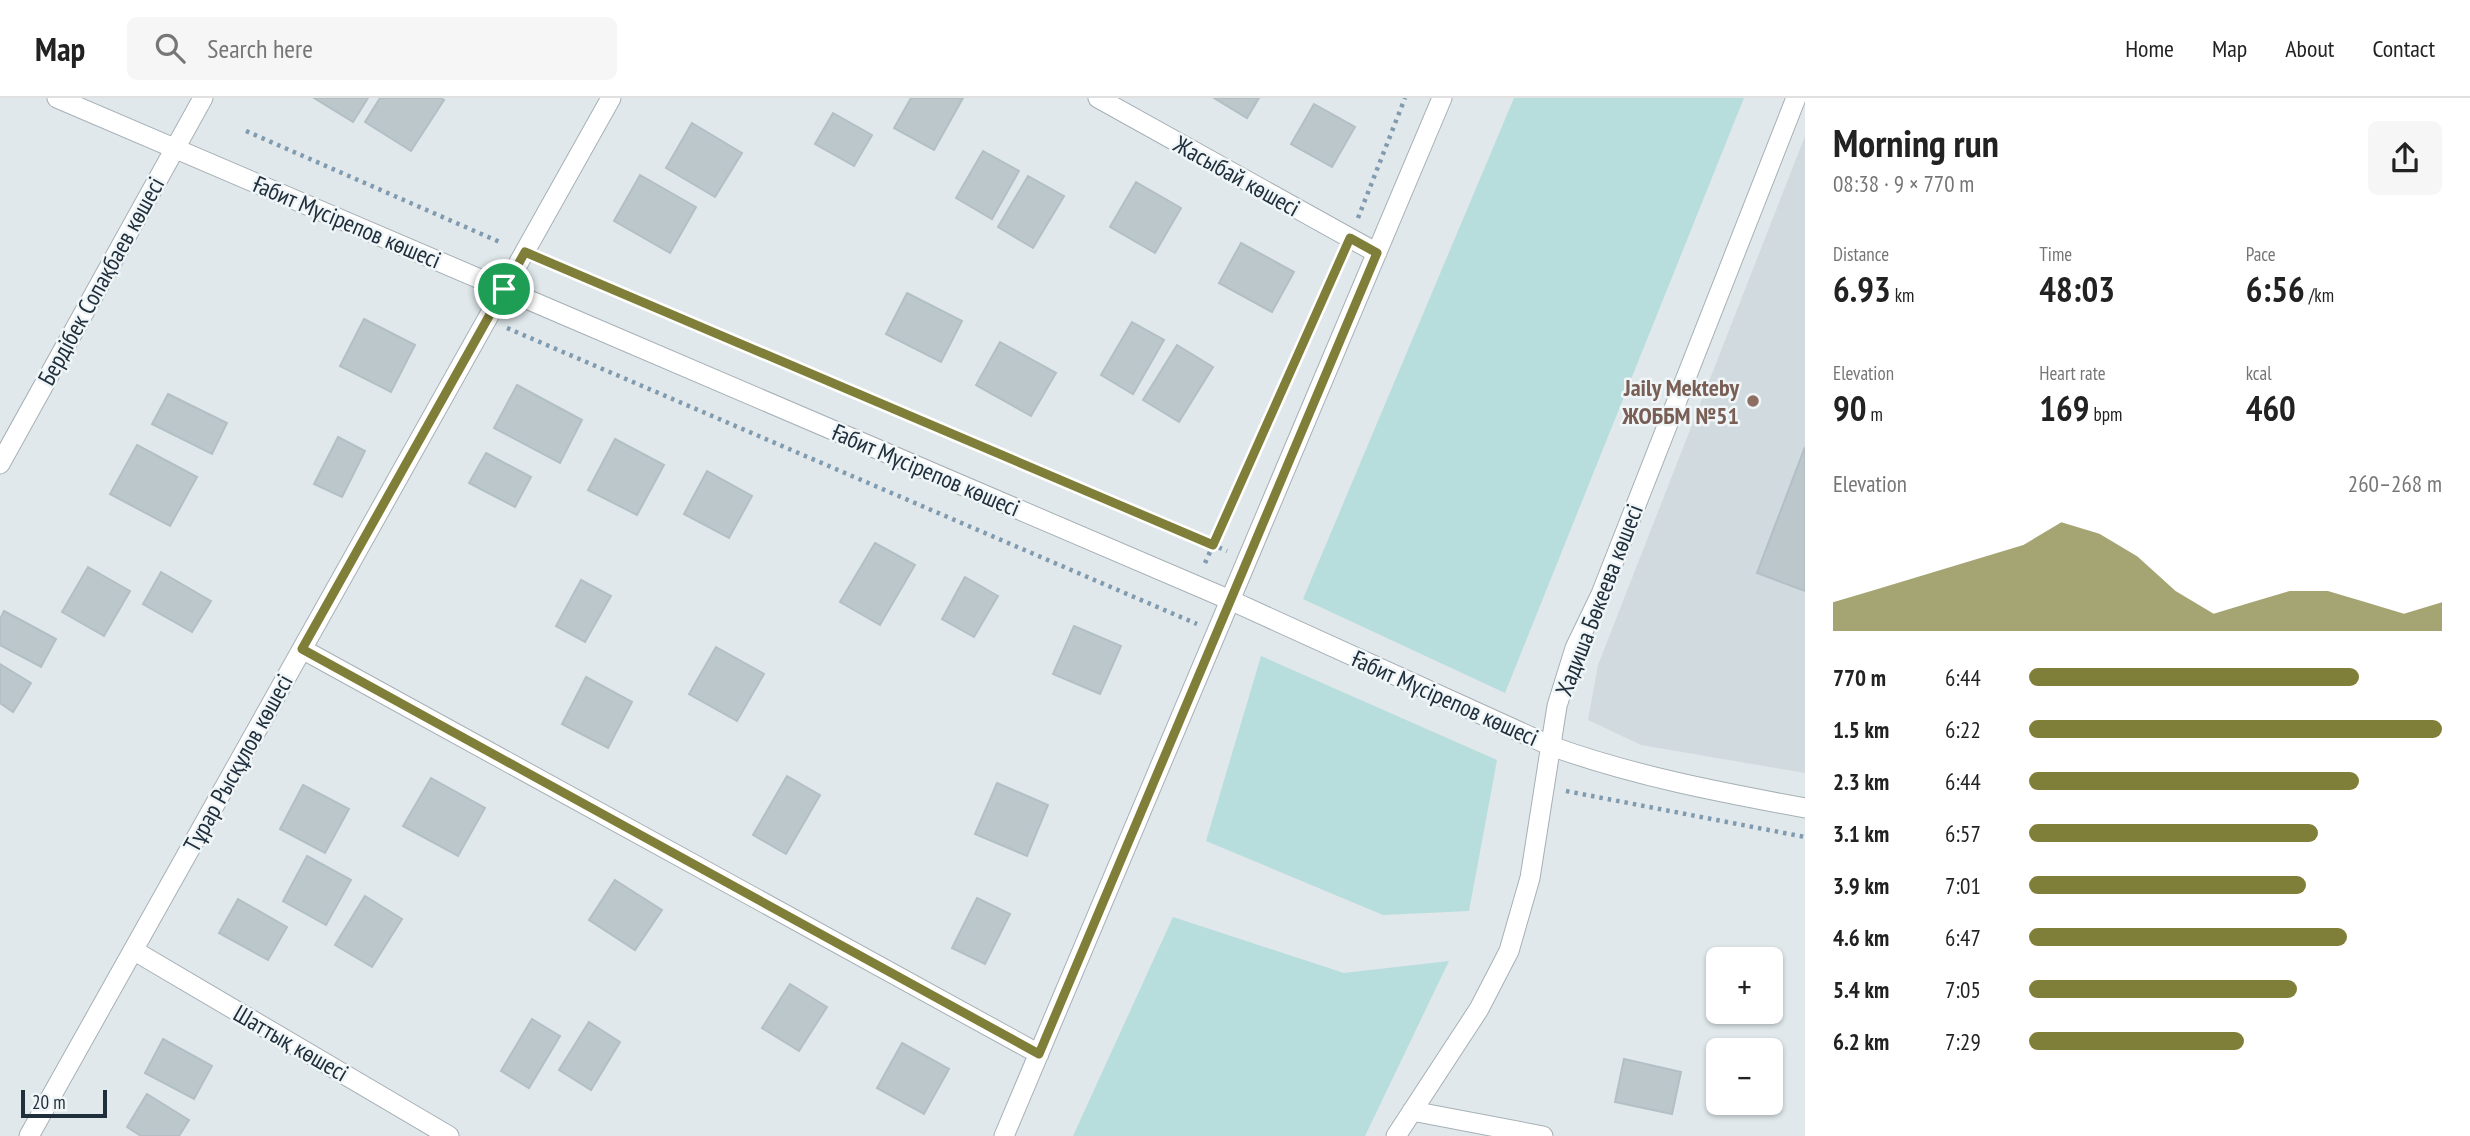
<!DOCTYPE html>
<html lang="en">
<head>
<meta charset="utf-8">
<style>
	:root { --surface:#fff; --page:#f6f6f6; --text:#222; --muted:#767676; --line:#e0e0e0; --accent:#807f39 }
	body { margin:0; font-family:"PT Sans Narrow",sans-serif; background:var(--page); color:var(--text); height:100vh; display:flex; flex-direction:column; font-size:26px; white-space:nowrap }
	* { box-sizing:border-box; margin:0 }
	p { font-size:23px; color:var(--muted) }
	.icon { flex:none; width:38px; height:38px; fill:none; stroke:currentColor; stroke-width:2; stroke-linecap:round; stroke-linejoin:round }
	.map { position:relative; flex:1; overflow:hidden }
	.details { display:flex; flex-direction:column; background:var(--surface); width:665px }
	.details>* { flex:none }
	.controls { position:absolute; left:1706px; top:849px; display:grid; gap:14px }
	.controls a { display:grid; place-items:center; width:77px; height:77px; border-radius:10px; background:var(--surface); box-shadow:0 2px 5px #0004; font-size:35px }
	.scale { position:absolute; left:21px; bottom:18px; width:86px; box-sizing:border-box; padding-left:7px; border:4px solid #202f3c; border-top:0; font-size:19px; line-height:24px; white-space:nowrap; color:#202f3c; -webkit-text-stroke:5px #f0f6f8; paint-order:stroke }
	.pin { position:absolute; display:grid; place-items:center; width:60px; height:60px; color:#fff; margin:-30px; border:4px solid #fff; border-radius:50%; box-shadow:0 2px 7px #0007 }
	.round { display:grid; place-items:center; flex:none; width:74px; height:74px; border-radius:10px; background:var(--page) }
	.overview { display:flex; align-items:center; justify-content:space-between; height:119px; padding:0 28px }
	h1 { font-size:38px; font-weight:800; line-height:52px }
	.metrics { display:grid; grid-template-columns:repeat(3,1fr); gap:10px; height:119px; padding:7px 28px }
	.metrics div { display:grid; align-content:center }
	.metrics b { font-size:35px; font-weight:800 }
	.metrics small { font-size:19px; font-weight:400 }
	.metrics p { font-size:19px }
	.chart { height:196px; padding:14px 28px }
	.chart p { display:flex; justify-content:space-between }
	.chart svg { width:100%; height:126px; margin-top:7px; fill:var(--accent); opacity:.7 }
	ul { padding:0 28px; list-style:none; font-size:23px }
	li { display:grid; grid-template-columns:112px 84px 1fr; align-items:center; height:52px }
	li i { height:18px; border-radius:9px; background:var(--accent) }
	header { display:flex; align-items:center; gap:42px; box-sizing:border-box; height:98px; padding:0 35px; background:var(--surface); border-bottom:2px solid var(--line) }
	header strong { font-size:33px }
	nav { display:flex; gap:38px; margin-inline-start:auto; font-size:24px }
	.search { width:490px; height:63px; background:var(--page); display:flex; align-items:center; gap:18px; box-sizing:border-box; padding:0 24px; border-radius:10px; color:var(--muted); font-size:26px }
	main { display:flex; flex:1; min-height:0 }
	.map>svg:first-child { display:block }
</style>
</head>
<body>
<header>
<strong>Map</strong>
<div class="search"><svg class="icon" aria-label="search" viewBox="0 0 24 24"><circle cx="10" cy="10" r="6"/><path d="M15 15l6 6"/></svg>Search here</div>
<nav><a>Home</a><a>Map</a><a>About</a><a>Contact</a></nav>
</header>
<main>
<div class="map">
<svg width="1805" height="1038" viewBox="0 0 1805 1038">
	<rect width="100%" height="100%" fill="#e0e8eb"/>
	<path fill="#d1dadf" d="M1805 38V675L1641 647 1588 622 1598 567Z"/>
	<path fill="#b8dddd" d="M1514 0H1744L1505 595 1303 501Z
		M1261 558 1497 662 1469 813 1383 817 1206 743Z
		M1173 819 1344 875 1449 863 1365 1038H1073Z"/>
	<path fill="#bcc7cc" stroke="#b2bfc5" stroke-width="2" d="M314 0H368L353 24Z
		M380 0H441L444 2 411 53 365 24Z
		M911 0H963L934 52 894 30Z
		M1214 0H1259L1247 20Z
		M1314 6 1355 29 1332 69 1291 46Z
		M833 15 872 37 854 68 815 46Z
		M692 25 742 55 715 99 666 70Z
		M983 53 1019 73 992 121 956 100Z
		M640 77 696 109 670 155 614 123Z
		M1028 78 1064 98 1033 150 998 129Z
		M1136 84 1181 110 1155 155 1110 129Z
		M1241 145 1294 174 1272 214 1219 185Z
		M907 195 962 223 941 264 886 236Z
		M364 221 415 247 391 294 340 268Z
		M1132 224 1164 242 1133 296 1101 277Z
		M1000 244 1056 275 1031 318 976 287Z
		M1177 247 1213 269 1179 324 1143 302Z
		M517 287 582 322 560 365 494 330Z
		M168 296 227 325 212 356 152 326Z
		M338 339 365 353 342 399 314 386Z
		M615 341 664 367 637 417 588 392Z
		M137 347 197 379 170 428 110 396Z
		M1805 349V493L1757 475Z
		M486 355 531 379 515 409 469 385Z
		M707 373 752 398 729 440 684 416Z
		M875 445 915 467 880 527 840 504Z
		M88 469 130 493 104 538 62 514Z
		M161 474 211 503 192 534 143 506Z
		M965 479 998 498 974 539 942 521Z
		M581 482 611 498 585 544 556 528Z
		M4 513 56 541 41 569 0 547V521Z
		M1074 528 1121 548 1100 596 1053 576Z
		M716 549 764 576 737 623 689 596Z
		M0 566 31 585 13 614 0 605Z
		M586 579 632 604 608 650 562 626Z
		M787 678 820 697 786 756 753 737Z
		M431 680 485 710 458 758 403 728Z
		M997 685 1048 707 1027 758 975 736Z
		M303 687 349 711 325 755 280 731Z
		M307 758 351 782 326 827 283 803Z
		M615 782 662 812 635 852 589 822Z
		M365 798 402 821 372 869 335 847Z
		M977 800 1010 816 985 866 952 850Z
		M238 801 287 829 268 862 219 835Z
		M790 886 827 909 799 953 762 930Z
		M532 921 560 938 529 990 501 973Z
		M589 924 620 944 591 992 559 972Z
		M163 941 212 968 194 1001 145 975Z
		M902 945 949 971 924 1016 877 990Z
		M1624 961 1681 974 1672 1016 1615 1004Z
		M147 996 189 1022 179 1038H141L127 1029Z"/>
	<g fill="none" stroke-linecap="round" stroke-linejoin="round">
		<defs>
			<path id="minor" d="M57 0 1230 502 1551 648C1634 678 1719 694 1805 710
				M1098 0 1377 155
				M0 366 203 0
				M302 551 1039 956
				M133 852 449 1038
				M1412 1013 1543 1038
				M29 1038 611 0
				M1004 1038 1442 0
				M1396 1038 1479 911 1509 853 1530 780 1557 608 1575 550 1601 496 1796 0"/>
		</defs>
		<use href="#minor" stroke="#a6b0b6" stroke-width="21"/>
		<path stroke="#809baf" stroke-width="4.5" stroke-dasharray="3.5 5" stroke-linecap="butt" d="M246 33 502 145
			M1358 120 1405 0
			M546 163 1227 453
			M507 230 1197 526
			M1205 465 1341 160
			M1566 693 1805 739"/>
		<use href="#minor" stroke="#fff" stroke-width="19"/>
	</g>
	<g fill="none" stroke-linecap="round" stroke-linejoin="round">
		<defs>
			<path id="route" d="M1350 140 1377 155 1039 956 302 551 525 154 1213 447Z"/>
		</defs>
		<use href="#route" stroke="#fff" stroke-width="14"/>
		<use href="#route" stroke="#807f39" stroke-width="9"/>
	</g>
	<circle fill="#8d6e63" stroke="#f0f6f8" stroke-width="2.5" cx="1753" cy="303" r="7"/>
	<g text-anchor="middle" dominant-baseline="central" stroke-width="5" stroke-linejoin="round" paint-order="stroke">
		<g font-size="24" fill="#202f3c" stroke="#f0f6f8">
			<text transform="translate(1237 78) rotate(29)">Жасыбай көшесі</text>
			<text transform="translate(347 124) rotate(23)">Ғабит Мүсірепов көшесі</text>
			<text transform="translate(101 183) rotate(-61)">Бердібек Сопақбаев көшесі</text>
			<text transform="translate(926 372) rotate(23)">Ғабит Мүсірепов көшесі</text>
			<text transform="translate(1599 502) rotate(-69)">Хадиша Бөкеева көшесі</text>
			<text transform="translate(1445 600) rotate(24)">Ғабит Мүсірепов көшесі</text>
			<text transform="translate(238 665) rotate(-61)">Тұрар Рысқұлов көшесі</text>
			<text transform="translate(291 945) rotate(30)">Шаттық көшесі</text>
		</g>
		<g font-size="24" font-weight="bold" fill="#785e54" stroke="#f0f6f8" text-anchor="end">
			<text x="1739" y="289">Jaily Mekteby<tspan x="1739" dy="28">ЖОББМ №51</tspan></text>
		</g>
	</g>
</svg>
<div class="controls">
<a>+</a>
<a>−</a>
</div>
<div class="scale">20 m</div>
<div class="pin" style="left:504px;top:191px;background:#1e9e55"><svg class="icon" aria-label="arrive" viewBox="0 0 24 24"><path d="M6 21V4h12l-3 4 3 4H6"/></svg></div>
</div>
<section class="details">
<div class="overview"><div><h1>Morning run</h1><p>08:38 · 9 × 770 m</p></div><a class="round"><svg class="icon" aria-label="share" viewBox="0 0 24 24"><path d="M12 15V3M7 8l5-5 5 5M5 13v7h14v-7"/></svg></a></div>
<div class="metrics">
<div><p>Distance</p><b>6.93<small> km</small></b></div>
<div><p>Time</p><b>48:03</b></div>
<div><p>Pace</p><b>6:56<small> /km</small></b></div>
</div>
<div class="metrics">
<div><p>Elevation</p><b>90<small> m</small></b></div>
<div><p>Heart rate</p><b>169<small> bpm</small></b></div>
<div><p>kcal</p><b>460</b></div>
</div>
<div class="chart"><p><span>Elevation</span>260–268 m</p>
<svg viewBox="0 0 160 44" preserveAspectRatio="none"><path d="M0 44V34L10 30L20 26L30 22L40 18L50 14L60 6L70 10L80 18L90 30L100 38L110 34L120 30L130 30L140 34L150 38L160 34V44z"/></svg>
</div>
<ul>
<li><b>770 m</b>6:44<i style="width:80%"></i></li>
<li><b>1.5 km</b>6:22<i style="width:100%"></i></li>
<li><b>2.3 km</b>6:44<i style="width:80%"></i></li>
<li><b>3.1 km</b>6:57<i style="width:70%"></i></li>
<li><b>3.9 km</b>7:01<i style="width:67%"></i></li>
<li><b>4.6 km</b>6:47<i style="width:77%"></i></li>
<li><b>5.4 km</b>7:05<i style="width:65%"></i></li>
<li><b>6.2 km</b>7:29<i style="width:52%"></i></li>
</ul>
</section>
</main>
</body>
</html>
